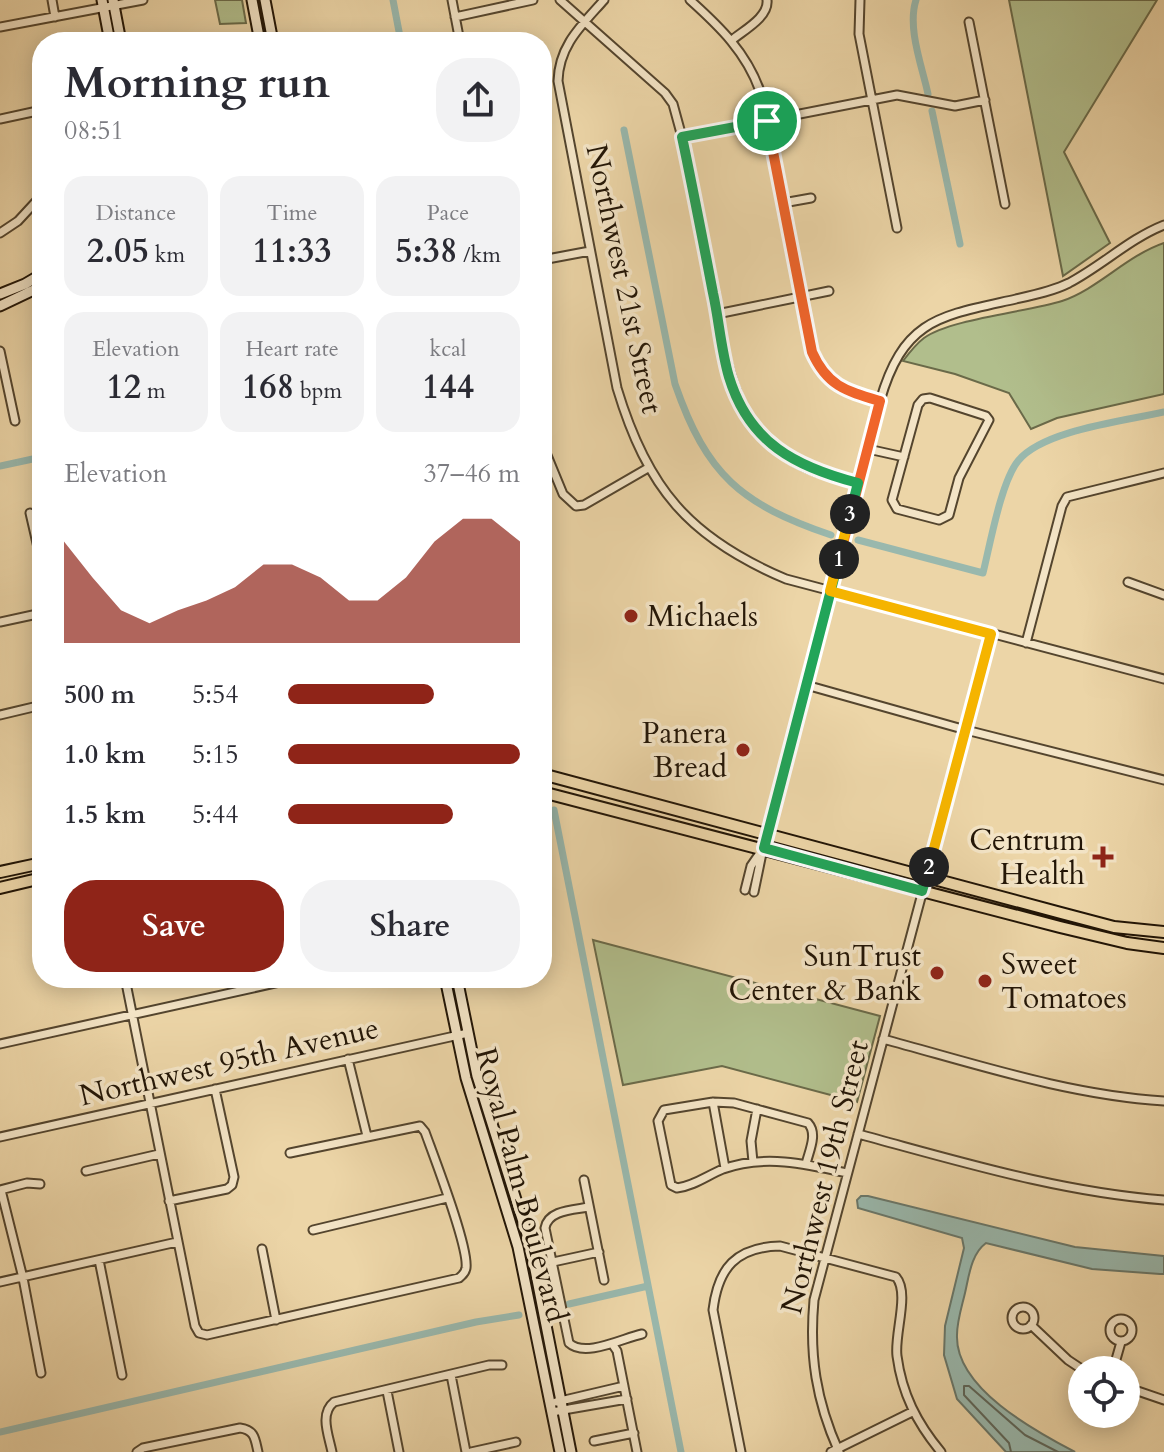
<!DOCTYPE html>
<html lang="en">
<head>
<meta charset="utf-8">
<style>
	:root { --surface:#fff; --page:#f2f2f3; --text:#2b2b33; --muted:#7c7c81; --accent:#8f2418 }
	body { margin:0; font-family:Cardo,serif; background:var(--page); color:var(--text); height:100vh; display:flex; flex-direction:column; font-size:30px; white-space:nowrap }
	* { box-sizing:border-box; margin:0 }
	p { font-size:26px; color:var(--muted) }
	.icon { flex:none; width:44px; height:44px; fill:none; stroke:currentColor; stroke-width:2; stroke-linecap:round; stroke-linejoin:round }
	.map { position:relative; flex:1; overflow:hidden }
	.panel { position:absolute; left:32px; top:32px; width:520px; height:956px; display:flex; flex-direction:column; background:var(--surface); border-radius:32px; box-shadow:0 4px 20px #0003 }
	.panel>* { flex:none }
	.controls { position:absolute; left:1068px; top:1356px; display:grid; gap:16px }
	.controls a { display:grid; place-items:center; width:72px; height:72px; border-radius:50%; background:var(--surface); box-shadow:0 4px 20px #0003; font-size:40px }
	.pin { position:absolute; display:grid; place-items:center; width:68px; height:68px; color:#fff; margin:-34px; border:4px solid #fff; border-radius:50%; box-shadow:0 2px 8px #0007 }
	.km { position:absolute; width:40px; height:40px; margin:-20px; border-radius:50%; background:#222; color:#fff; font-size:22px; line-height:40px; text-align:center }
	.round { display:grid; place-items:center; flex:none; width:84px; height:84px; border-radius:32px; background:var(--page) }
	.summary { display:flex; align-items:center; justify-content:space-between; height:136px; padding:0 32px }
	h1 { font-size:44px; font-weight:700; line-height:60px }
	.figures { display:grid; grid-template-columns:repeat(3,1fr); gap:12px; height:136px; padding:8px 32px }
	.figures div { display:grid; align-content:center; border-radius:20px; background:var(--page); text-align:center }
	.figures b { font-size:34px; font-weight:700 }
	.figures small { font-size:22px; font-weight:400 }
	.figures p { font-size:22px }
	.chart { height:224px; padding:16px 32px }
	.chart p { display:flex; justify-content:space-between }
	.chart svg { width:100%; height:144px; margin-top:8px; fill:var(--accent); opacity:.7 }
	.action { display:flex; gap:16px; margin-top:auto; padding:16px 32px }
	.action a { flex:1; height:92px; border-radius:32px; background:var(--accent); color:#fff; font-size:32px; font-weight:700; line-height:92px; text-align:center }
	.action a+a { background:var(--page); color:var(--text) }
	ul { padding:0 32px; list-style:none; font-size:26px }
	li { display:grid; grid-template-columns:128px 96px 1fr; align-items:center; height:60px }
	li i { height:20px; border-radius:10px; background:var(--accent) }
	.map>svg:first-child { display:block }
</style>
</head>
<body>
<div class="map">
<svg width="1164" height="1452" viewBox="0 0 1164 1452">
	<rect width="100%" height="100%" fill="#ecd5a7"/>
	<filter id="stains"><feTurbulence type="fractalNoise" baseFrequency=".0025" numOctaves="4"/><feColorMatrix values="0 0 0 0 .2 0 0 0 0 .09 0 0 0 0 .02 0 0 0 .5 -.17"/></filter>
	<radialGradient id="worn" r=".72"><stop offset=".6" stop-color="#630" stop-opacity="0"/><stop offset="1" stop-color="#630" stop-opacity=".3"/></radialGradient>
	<path fill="#b1be8c" stroke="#6a6a49" stroke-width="2" d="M215 0H242L246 23 220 24Z
		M1009 0H1157L1064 152 1110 243 1063 276Z
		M1164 243V394L1057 418 1031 429 1009 393 955 374 903 361C909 353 916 344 924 338 950 319 1027 312 1062 301 1098 289 1126 256 1164 243Z
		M593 940 880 1016 857 1102 722 1066 623 1085Z"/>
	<path fill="#99b8ad" stroke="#69776a" stroke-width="2" d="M861 1196H868L1075 1247 1164 1256V1274H1160L1092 1269 986 1243C971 1254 969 1276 965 1293 962 1306 957 1321 957 1335 955 1388 1035 1431 1075 1452H1006L957 1399 944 1355 945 1326 964 1248 962 1238 858 1208 857 1200Z"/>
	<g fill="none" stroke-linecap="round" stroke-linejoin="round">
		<path stroke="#5e665a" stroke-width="2" d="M1011 1452 1009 1443 964 1395V1386H969L1025 1435 1058 1452"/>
		<path stroke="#99b8ad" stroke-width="7" d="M393 0 401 42
			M916 0C907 28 922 66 928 94
			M932 111 960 244
			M624 130 675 384C707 476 741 504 831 535
			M0 466 42 457
			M858 540 983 573C990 545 1001 482 1018 461 1043 430 1125 421 1164 412
			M542 747 544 756
			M554 810 681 1452
			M569 1304 648 1286
			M0 1432 476 1322 519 1315"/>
		<defs>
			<path id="street" d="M52 0 55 17
				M452 0 460 42
				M560 0 665 93 673 104 682 137C693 189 703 241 713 293 728 367 734 442 817 472 830 477 845 479 858 483
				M604 0C582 25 559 45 558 81L617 388C647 488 689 538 786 579L1164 679
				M690 0C720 27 746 52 760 91L812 352C827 387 846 391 880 401
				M860 0 859 34 897 228
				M455 17 533 0
				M969 22 1005 204
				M0 27 143 0
				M732 40C744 30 769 17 767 0
				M0 119 42 110
				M682 137 897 95 955 106 985 100
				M783 203 811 198
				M0 233 18 221 42 195
				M542 260 590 251
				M717 314 829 291
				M0 351 15 421
				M930 398 986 416 989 420 959 478 949 515 939 520 897 509 892 500 918 405 923 399Z
				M542 443 563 494 576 506 584 505 648 468
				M868 449 904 457
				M30 513 42 565
				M1128 582 1164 595
				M0 622 42 613
				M1026 643 1062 506 1067 497 1164 473
				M806 685 966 730 1164 780
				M0 715 42 705
				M745 890 751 866 760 853
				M754 892 766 834 880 401C904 318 940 316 1016 299 1034 295 1053 291 1069 283 1103 265 1129 239 1164 225
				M125 978 195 1326 199 1333 207 1335 459 1278C463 1274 465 1274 466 1268 469 1247 434 1157 425 1132L420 1126 290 1153
				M883 1039C976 1064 1068 1095 1164 1101
				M0 1044 298 978
				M348 1059 367 1136
				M713 1102 725 1168
				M858 1134C959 1161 1059 1192 1164 1200
				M0 1137 468 1033
				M753 1162 751 1141 757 1109
				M806 1164C809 1151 818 1134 808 1123L734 1103 713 1102 664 1110 658 1121 671 1185 677 1188C694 1186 708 1175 723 1169 764 1154 807 1164 847 1173
				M86 1171 159 1154
				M584 1180 604 1280
				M0 1190 27 1183 40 1184
				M1 1190 23 1278 41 1373
				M169 1201 227 1189 232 1185 234 1177 215 1089
				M589 1207C573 1210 548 1210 545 1228L569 1343C585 1358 623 1338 642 1334
				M313 1230 447 1198
				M262 1249 276 1320
				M99 1260 122 1375
				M553 1262 599 1252
				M0 1282 177 1242
				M1012 1318a11 11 0 1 1 22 0a11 11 0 1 1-22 0Z
				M1110 1330a11 11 0 1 1 22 0a11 11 0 1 1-22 0Z
				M1031 1325 1068 1360 1083 1370
				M613 1345 617 1351 637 1452
				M1113 1370 1121 1342
				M451 1375 466 1452
				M1126 1387 1164 1400
				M387 1391 399 1452
				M556 1402 624 1386
				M552 1412 627 1399
				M594 1441 634 1433
				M137 1452 143 1448 240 1428C255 1430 255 1439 258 1452
				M332 1452C329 1436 319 1414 334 1402L489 1365H502
				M471 1452 516 1442
				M741 1452 713 1310C718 1268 736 1247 780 1246L896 1277C910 1293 894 1334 897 1356 902 1394 917 1423 941 1452
				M831 1452 912 1412
				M839 1452C816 1401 809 1355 814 1300L991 634"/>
			<path id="secondary" d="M102 0 110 42
				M113 0 121 42
				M252 0 260 42
				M265 0 273 42
				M0 294 25 284 42 274
				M0 306 42 286
				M445 978 466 1078 518 1247 560 1452
				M457 978 477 1076 530 1244 571 1452"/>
			<path id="primary" d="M542 774 1061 913 1114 927 1164 932
				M542 792 1060 927 1127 943 1164 948
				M0 872 42 863
				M0 888 42 878"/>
		</defs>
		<use href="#street" stroke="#54452e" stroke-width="11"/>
		<use href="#secondary" stroke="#221506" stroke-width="13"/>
		<use href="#primary" stroke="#221506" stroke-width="14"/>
		<use href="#street" stroke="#f3e4c6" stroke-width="7"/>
		<use href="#secondary" stroke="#f3e4c6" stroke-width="9"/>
		<use href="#primary" stroke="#ecd5a7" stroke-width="10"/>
	</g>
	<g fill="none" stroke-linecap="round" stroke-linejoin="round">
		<defs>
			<path id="split-1" d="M767 121 812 352C827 386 846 391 880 401L839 559"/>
			<path id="split-2" d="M839 559 764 848 922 891 929 867"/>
			<path id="split-3" d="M850 514 830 591 991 634 929 867"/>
			<path id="split-4" d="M767 121 682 137C693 189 703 241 713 293 719 320 721 350 729 377 749 443 796 467 858 483L850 514"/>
		</defs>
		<use href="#split-1" stroke="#fff" stroke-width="16"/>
		<use href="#split-2" stroke="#fff" stroke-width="16"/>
		<use href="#split-3" stroke="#fff" stroke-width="16"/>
		<use href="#split-4" stroke="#fff" stroke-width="16"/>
		<use href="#split-1" stroke="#f0652b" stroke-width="10"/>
		<use href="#split-2" stroke="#22a559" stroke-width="10"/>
		<use href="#split-3" stroke="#f5b400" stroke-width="10"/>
		<use href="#split-4" stroke="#22a559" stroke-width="10"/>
	</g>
	<g fill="#8f2418" stroke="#f3e4c6" stroke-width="3">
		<circle cx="631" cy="616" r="8"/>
		<circle cx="743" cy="750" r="8"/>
		<path d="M1099 845h8v8h8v8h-8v8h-8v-8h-8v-8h8z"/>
		<circle cx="937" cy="973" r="8"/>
		<circle cx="985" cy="981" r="8"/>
	</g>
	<g text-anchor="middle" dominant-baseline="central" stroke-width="7" stroke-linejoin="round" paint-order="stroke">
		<g font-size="30" fill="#221506" stroke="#f3e4c6">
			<text transform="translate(624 279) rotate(78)">Northwest 21st Street</text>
			<text transform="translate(229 1062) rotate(-13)">Northwest 95th Avenue</text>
			<text transform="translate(825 1177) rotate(-76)">Northwest 19th Street</text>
			<text transform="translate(521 1185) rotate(75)">Royal Palm Boulevard</text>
		</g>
		<g font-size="30" fill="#221506" stroke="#f3e4c6" text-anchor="end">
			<text x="647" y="616" text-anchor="start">Michaels</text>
			<text x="727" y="733">Panera<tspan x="727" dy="34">Bread</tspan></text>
			<text x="1085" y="840">Centrum<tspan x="1085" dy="34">Health</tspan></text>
			<text x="921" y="956">SunTrust<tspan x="921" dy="34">Center &amp; Bank</tspan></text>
			<text x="1001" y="964" text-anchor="start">Sweet<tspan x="1001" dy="34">Tomatoes</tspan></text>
		</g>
	</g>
	<rect width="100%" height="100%" filter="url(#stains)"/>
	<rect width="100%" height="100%" fill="url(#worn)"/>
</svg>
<div class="controls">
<a><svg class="icon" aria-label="locate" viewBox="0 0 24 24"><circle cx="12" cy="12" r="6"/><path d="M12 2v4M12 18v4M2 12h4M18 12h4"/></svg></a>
</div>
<div class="pin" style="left:767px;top:121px;background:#1e9e55"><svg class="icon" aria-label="arrive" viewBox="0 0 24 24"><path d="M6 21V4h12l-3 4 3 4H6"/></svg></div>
<b class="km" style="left:839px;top:559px">1</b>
<b class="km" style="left:929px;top:867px">2</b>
<b class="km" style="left:850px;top:514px">3</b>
<section class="panel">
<div class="summary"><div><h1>Morning run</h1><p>08:51</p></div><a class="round"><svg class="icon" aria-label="share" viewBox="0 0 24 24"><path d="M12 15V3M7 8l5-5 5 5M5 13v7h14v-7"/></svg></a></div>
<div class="figures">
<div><p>Distance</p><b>2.05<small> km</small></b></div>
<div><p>Time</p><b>11:33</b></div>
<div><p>Pace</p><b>5:38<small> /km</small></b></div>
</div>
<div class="figures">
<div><p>Elevation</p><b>12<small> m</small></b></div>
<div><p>Heart rate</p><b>168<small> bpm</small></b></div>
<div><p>kcal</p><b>144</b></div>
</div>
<div class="chart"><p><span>Elevation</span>37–46 m</p>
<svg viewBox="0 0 160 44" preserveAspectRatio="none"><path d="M0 44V13L10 24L20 34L30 38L40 34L50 31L60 27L70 20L80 20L90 24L100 31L110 31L120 24L130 13L140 6L150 6L160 13V44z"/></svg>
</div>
<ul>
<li><b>500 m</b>5:54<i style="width:63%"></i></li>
<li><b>1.0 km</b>5:15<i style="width:100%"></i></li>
<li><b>1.5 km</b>5:44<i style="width:71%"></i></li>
</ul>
<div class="action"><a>Save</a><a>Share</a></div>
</section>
</div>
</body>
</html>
